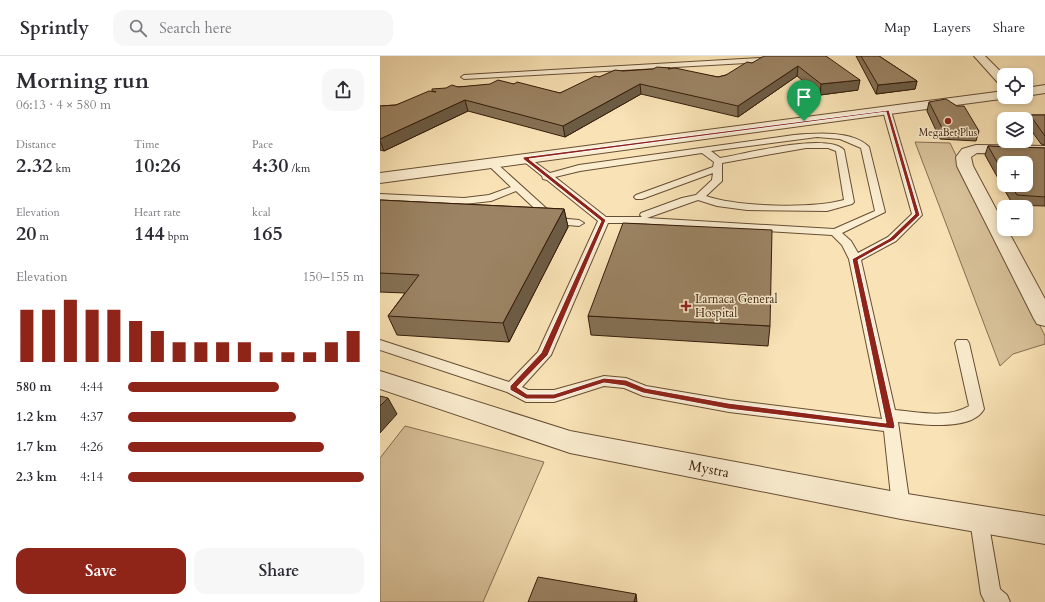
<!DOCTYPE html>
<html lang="en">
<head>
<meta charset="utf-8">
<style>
	:root { --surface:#fff; --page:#f7f7f7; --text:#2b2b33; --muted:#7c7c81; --line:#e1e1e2; --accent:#8f2418 }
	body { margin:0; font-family:Cardo,serif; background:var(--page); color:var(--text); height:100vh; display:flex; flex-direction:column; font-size:15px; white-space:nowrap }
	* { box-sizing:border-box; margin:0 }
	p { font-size:13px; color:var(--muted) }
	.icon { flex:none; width:22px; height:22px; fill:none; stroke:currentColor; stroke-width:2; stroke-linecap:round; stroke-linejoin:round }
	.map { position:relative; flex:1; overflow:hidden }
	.details { display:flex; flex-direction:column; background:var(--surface); width:380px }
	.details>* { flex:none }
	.tools { position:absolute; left:617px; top:12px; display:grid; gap:8px }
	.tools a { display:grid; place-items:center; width:36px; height:36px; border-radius:8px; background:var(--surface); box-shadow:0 2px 6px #0003; font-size:20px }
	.pin { position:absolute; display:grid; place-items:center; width:34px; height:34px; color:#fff; margin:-41px -17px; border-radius:50% 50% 50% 0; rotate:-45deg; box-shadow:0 0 4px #0007 }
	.pin .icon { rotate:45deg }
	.round { display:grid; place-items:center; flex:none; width:42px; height:42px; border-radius:12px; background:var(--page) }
	.overview { display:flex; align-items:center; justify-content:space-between; height:68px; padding:0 16px }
	h1 { font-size:22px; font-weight:700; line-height:30px }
	.metrics { display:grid; grid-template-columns:repeat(3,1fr); gap:6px; height:68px; padding:4px 16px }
	.metrics div { display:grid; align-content:center }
	.metrics b { font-size:20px; font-weight:700 }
	.metrics small { font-size:11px; font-weight:400 }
	.metrics p { font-size:11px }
	.chart { height:112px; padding:8px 16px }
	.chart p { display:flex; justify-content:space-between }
	.chart svg { width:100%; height:72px; margin-top:4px; stroke:var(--accent); stroke-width:6 }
	.primary-button { display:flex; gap:8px; margin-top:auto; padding:8px 16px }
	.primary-button a { flex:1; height:46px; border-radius:12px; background:var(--accent); color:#fff; font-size:16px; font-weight:700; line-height:46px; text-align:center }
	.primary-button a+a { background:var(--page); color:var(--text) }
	ul { padding:0 16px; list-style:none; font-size:13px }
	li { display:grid; grid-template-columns:64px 48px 1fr; align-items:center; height:30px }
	li i { height:10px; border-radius:5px; background:var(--accent) }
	header { display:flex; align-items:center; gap:24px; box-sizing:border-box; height:56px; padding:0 20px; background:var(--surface); border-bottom:1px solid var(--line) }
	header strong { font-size:19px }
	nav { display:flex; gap:22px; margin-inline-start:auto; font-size:14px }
	.search { width:280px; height:36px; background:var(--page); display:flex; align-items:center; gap:10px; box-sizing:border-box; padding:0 14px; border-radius:12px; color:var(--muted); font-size:15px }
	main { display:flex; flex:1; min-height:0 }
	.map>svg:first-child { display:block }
</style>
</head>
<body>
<header>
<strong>Sprintly</strong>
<div class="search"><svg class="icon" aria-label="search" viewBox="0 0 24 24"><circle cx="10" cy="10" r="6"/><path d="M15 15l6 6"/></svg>Search here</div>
<nav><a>Map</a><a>Layers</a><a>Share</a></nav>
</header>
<main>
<section class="details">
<div class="overview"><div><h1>Morning run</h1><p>06:13 · 4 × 580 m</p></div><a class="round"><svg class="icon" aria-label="share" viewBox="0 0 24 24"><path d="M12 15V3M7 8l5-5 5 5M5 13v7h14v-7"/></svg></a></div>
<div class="metrics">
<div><p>Distance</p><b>2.32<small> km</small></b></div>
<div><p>Time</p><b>10:26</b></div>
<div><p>Pace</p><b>4:30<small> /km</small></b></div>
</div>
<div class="metrics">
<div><p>Elevation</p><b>20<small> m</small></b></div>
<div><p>Heart rate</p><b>144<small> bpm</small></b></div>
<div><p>kcal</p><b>165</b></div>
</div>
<div class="chart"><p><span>Elevation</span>150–155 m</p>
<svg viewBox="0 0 160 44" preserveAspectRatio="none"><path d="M5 44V12M15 44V12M25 44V6M35 44V12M45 44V12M55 44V19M65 44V25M75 44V32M85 44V32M95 44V32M105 44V32M115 44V38M125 44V38M135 44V38M145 44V32M155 44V25"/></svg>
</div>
<ul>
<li><b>580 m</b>4:44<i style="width:64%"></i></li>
<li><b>1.2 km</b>4:37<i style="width:71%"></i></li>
<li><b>1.7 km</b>4:26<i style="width:83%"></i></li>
<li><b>2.3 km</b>4:14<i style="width:100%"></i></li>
</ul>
<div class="primary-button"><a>Save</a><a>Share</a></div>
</section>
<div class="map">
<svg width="665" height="546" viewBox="0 0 665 546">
	<rect width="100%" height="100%" fill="#f9e3b6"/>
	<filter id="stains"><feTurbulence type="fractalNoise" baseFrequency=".005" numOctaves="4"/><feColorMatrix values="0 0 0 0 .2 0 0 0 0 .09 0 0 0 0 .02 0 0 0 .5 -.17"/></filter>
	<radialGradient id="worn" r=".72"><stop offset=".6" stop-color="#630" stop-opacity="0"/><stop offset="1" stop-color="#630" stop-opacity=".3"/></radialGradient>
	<path fill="#d8c199" stroke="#866e51" d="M535 86 570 87 665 280V288L633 298 620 310Z
		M25 370 164 406 103 546H0V402Z"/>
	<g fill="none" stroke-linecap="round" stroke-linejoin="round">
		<defs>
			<path id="service" d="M413 0H420L421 2 418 4 84 23 81 21 84 19Z
				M504 53 511 55 542 159 516 185 481 204 515 354C539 356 566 363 589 350L575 287 577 284H587L589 287 604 353C592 376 539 368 518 366L530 450 527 455 521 458 515 455 512 450 504 375 349 356 263 340 244 332 224 330 174 346H146L127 336 0 294V284L129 326 158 296 218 165 167 124 163 123 162 120 142 104 141 102 145 99 170 117 199 109 414 79C435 77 473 74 489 91L505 156 462 177 471 185 478 197 508 181 532 158 503 55ZM437 81 460 83 481 92 495 155 454 173 267 162 318 144 337 150 367 154 447 155 472 148 474 146 464 94C447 76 365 98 340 102L331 95ZM426 92H448L456 95 464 144C431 153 358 151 326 140L342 125V107ZM322 97 334 106 333 111 256 139 254 141 256 143H262L333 117 332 124 316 139 302 142 261 157 260 159 262 161H226L175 121 200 115ZM228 167H255L452 179 462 189 469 203 502 363 349 344 266 330 246 322 224 320 174 334H148L142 331 171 299Z
				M111 104 114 105 177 162 199 164 204 167 199 170 165 167 164 165 166 163 136 135 111 145 84 148 0 144V138L84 142 109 139 131 131 108 109V105Z
				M599 456 605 458 608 464 620 533 627 539 630 546H605L601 538 590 464 593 458Z"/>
			<path id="minor" d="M594 0H605L624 19V30L620 29Z
				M596 89 665 90V98L597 97 591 101 593 110 624 168V173H627L665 243V270L657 268 654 263 577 110 576 101 582 93Z
				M0 315 190 375 521 437 665 460V488L521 463 190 397 0 333Z"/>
			<path id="tertiary" d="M665 29V37L646 40V32Z
				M624 35V41L628 42 0 127V117Z"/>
		</defs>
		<use href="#service" stroke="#664e34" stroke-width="2"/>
		<use href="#minor" stroke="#664e34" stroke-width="2"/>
		<use href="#tertiary" stroke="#664e34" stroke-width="2"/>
		<use href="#service" fill="#fbedd0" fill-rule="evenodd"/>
		<use href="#minor" fill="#fbedd0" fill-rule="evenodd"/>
		<use href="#tertiary" fill="#fbedd0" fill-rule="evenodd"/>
	</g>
	<path fill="#857155" stroke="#351c09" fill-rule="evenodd" d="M446 0 478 34 440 39 417 20 358 61 261 38 185 81 88 55 4 95 0 94V50L16 49 52 36V35L78 31 134 28 180 37 219 21 243 15 290 13 338 21 346 19 372 7Z
		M476 0H499L537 25 535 33 496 38Z
		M549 46 599 75 596 85 560 83 547 55Z
		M650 59H665V89L661 88 646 67Z
		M608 90 665 92V150L633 149 605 99ZM624 107 646 129H624Z
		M0 144 184 153 188 171 129 286 17 279 8 260 25 237 0 236Z
		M208 260 390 270 388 290 211 279Z"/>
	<path fill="#6c5c45" stroke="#351c09" d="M418 10 417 20 358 61V50Z
		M480 24 478 34 440 39 441 28Z
		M537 25 535 33 496 38 498 29Z
		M260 28 261 38 185 81 183 70Z
		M85 44 88 55 4 95 0 85V83Z
		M184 153 188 171 129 286 123 267Z
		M8 342 17 358 0 377V350Z
		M256 538 257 546H254Z"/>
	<path fill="#9b8363" stroke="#351c09" d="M384 0H446L480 24 441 28 418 10 358 50 260 28 183 70 85 44 0 83V50L16 49 49 35 56 36 52 35V33L66 32 72 29 78 31 110 28 118 24 134 28 137 26 180 37 215 20 219 21 235 14 243 15 273 13 277 11 290 12 288 13 295 12 338 21 346 19 367 6 372 7Z
		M481 0H499L537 25 498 29Z
		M566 43 577 50H584L599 75 563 74 549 46Z
		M650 59H665V80Z
		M608 90 665 92V141L637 139 631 129H646V107H624V118Z
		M0 144 184 153 123 267 8 260 39 219 0 217Z
		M243 167 392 174 390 270 208 260Z
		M0 340 8 342 0 350Z
		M158 521 256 538 254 546H148Z"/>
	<path fill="#8f2418" stroke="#fff" fill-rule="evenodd" d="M509 54 540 159 514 184 478 204 515 370 514 373 348 353 263 337 245 330 224 327 174 343H146L130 334V330L161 297 221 165 143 103V101ZM506 56 535 158 510 182 472 203 506 367 348 347 265 332 246 324 224 322 174 338H147L137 331 168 299 226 164 149 103Z"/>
	<g fill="#8f2418" stroke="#fbedd0" stroke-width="1.5">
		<circle cx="568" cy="65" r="4"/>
		<path d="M304 244h4v4h4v4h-4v4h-4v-4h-4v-4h4z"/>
	</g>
	<g text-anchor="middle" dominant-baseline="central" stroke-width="3" stroke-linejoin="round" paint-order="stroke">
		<g font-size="10" fill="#351c09" stroke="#fbedd0">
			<text x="568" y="77">MegaBet Plus</text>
		</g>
		<g font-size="12" fill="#351c09" stroke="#fbedd0" text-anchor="start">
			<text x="315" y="243">Larnaca General<tspan x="315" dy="14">Hospital</tspan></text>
		</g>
		<g font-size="14" fill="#351c09" stroke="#fbedd0">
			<text transform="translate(329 413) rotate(11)">Mystra</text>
		</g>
	</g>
	<rect width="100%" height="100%" filter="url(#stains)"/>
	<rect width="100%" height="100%" fill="url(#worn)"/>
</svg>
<div class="tools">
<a><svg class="icon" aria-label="locate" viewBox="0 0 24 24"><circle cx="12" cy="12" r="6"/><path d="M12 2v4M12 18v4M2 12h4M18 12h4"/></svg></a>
<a><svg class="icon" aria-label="layers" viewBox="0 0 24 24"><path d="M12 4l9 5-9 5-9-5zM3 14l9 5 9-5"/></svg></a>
<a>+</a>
<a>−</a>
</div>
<div class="pin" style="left:424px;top:65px;background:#1e9e55"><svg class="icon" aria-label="arrive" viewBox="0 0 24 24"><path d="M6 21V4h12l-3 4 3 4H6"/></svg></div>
</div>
</main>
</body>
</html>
